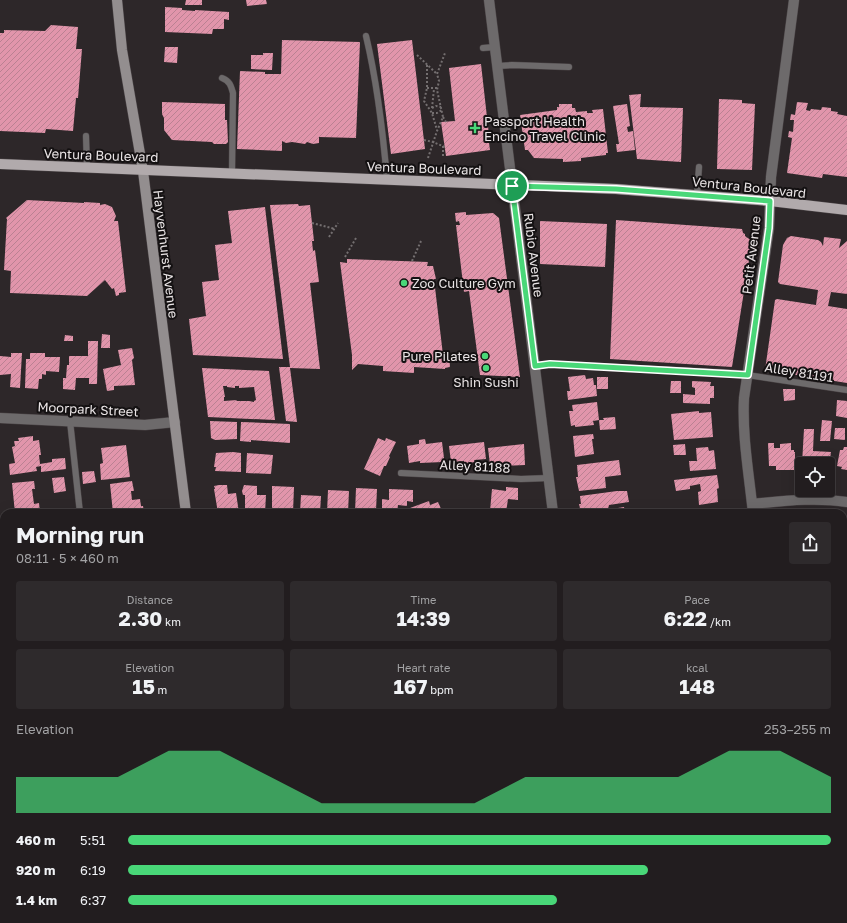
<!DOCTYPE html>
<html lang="en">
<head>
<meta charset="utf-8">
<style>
	:root { --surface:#221d1f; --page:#2e2a2c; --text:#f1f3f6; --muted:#a2a2a4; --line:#3f3b3d; --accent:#49d778 }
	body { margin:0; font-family:"Golos Text",sans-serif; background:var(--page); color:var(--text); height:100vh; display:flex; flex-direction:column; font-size:15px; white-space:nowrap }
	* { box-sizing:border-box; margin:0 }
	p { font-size:13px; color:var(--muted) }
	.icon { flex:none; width:22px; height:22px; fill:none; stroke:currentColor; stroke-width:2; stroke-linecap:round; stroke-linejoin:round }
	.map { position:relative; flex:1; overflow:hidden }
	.sheet { position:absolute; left:0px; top:509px; width:847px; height:414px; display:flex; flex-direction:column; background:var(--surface); border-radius:12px 12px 0 0; box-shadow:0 4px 16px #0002,0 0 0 1px var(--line) }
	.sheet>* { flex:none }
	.buttons { position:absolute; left:795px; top:457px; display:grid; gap:8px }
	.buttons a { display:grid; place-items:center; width:40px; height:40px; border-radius:4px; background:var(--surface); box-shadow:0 4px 16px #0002,0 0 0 1px var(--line); font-size:20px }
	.pin { position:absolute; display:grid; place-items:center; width:34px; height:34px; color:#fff; margin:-17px; border:2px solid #fff; border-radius:50%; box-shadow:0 1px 4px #0007 }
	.round { display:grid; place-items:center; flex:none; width:42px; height:42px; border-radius:4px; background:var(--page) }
	.summary { display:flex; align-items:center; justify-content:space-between; height:68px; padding:0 16px }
	h1 { font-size:22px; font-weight:700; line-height:30px }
	.stats { display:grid; grid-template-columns:repeat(3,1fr); gap:6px; height:68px; padding:4px 16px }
	.stats div { display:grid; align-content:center; border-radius:4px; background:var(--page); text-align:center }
	.stats b { font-size:20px; font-weight:700 }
	.stats small { font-size:11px; font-weight:400 }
	.stats p { font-size:11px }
	.chart { height:112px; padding:8px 16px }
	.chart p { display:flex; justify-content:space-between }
	.chart svg { width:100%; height:72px; margin-top:4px; fill:var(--accent); opacity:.7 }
	ul { padding:0 16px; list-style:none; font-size:13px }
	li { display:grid; grid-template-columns:64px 48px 1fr; align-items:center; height:30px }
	li i { height:10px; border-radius:5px; background:var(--accent) }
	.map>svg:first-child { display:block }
</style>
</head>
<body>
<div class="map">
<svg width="847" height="923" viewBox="0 0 847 923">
	<defs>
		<pattern id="building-hatch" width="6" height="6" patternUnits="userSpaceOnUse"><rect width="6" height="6" fill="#e195ab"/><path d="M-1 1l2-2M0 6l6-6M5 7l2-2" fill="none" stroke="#ba8192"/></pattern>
	</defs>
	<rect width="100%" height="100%" fill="#2d2729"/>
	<path fill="url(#building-hatch)" fill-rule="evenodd" d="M186 0H202V5H185Z
		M246 0H266L267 4 247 6Z
		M165 7 182 8V10L195 11V10L229 12V20L224 19V29H213L212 34 165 32Z
		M51 25 78 27 76 49H82L78 98H76L73 131 46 129 45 133 0 131V33H4V30L45 31Z
		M282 40 360 42 356 138 319 137V143L313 144 307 142 305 144 292 142 286 143 282 141V151L237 149 240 71 265 72V74H281Z
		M412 40 425 149 391 154 377 44Z
		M165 47H178L177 63 164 62Z
		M263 53H273L272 70 251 69V55H263Z
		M481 64 489 135H488L490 150 446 156 441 122 455 121 449 68Z
		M641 94 640 107 683 108 681 162 637 159 629 95Z
		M719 99 742 100V103L755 104 752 170 717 169Z
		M162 102 225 104V120H227L228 142 226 144H214L212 142 172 140 164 130V118L162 114Z
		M797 102 808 103 806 110 810 111 811 109 821 110 822 107 831 108V111L838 112 837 114 847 116V177L823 174 822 178 787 173 792 138 788 137 789 131 793 132 794 120H790L791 114 795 115Z
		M559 104H572V108H575L576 112 587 111V113H593L592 110 603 109 608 153H606V155L581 158V161L563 162V159L534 158 528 150H525L520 115 557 110V107H559Z
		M627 104 630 126 627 127 628 132 633 131 635 150 617 152 616 144H619L613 106Z
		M27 200 84 203V202L100 203V205L105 204 112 207 116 216 114 221H118L126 292 119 293V295L116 296 114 288 112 289 105 280 87 296 10 293 11 271 4 270 7 219 6 218Z
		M298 204 299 206 310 205 314 241H312L313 251 315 250 319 282 310 283 320 369 290 368 297 422 286 421 279 367H290L270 205Z
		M265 207 283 359 193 355 189 319 206 316 202 282 219 280 215 245 232 243 228 211Z
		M466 212V215L493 213 499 218 520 377 480 375 469 291 464 292 456 225H460L459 221 456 222 455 213Z
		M616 220 742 229 743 233 745 234V236L752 241 732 367 610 359Z
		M540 221 607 224 605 267 540 264Z
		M791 236 818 240 821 242 823 246 824 237 841 239 839 248 847 241V294L831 292 828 306 847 309V383L765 370 775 300 777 299 816 305 818 290 780 284 778 282 783 245 787 238Z
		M347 259 428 262 427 266H433L436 279H434L443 355 449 354 450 367 445 368V369L414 367V373L383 371V366L358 364 352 370V355L340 262 347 263Z
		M102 334 110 335V348H101Z
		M65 335 73 336V341H64Z
		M88 341H98L97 384H89V378H76L75 390 63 389V378H66L67 365H69V356H88Z
		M132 348 134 358 132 360 135 385 114 386V390L107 391 103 369 121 365 118 350Z
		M11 353H22L20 388 10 387 11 374 0 375V356L11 357Z
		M30 353H45V357H60L59 372 46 371V375L42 374V379H39L38 389 25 388 26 359H30Z
		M202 368 269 371 275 420 208 417ZM223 386H227V387L235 388V386H239V388L254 387 256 400 254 401V402L249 401H236L237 400 224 401V397H225Z
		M585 375 586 379 593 378 594 385H596L597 396 568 400 567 391H570L568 377Z
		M597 377H608V389H597Z
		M671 381H681V393H670Z
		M692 381 711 382 710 386H714V398H710V404L683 403V394L695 395V388L692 387Z
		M783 389H795V400L784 401Z
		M837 400 847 401V418L836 416Z
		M597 402 599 420 593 421 594 425 575 427V425L571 426 569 411H573L572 405Z
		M699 411V413L711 412 713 437 674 440 671 414Z
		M615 417 616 429 600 430 599 420H604L603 418Z
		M822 420 832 421 830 441H820Z
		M210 421 237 422V439L215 440 211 438Z
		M241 422 290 424V443L251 440V442L240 441Z
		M835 428H845V440L834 439Z
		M804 429H814L813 451 831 452 829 466H828V464H802Z
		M593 434 594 439H592L594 454 575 457 573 436Z
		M33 436V441L39 440 41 455H39L40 464 52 462V459L65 458 66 469 41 472V466L36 467 37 471 10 475 9 464 15 463 12 447 15 446 14 441H19L18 438Z
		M378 438 385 441 386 438 396 442 389 456 390 457 386 466H384L380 476 364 469Z
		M425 439 426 444 442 442 444 458 443 462 420 463V461L409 463 407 446 419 444V440Z
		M484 442 486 459 474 460 475 462 464 464V461L451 462 449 446Z
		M768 443H774V448H780V444L791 443V450H794V452H795V470H776V466H769Z
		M524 444 525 465 502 466V464L490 465 488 448Z
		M685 444 686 455H674L673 445Z
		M126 445 130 477 101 480 100 464 103 463 101 448Z
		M708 447 709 451 714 450 716 469 690 471 689 461H697L696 448Z
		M844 447H847V470L841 469 842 467 837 466 840 450H843Z
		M233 452 241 453V472L215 471 216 467H214L216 453Z
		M247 453 273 455 271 474 246 473Z
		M619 460 621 475 605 477 606 488 579 491 576 477H578L577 465Z
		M94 471 96 482 83 484 82 472Z
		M717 475 719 488 717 489 718 502 699 505 698 492 701 491 700 484 690 486V489L676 491 674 480Z
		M64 477 66 491 54 493 52 478Z
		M34 481 35 489H32L34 504 39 503 40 512 15 513 12 483Z
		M132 481 134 491H131L132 500 140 499 141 506H143L144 512 113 513 110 484Z
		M219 485H227L228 494 236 493 239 513H218L214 489H215L214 486Z
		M244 485 257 486V495H266L265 513H245V495H243L242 491Z
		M272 486 294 487 293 513H272Z
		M506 487 518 488V500L508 499 506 513H484V511H490L492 489 506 491Z
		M356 488 377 489 376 511 373 513H355Z
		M389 489 413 490V502L407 501V506L398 505 397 513H382V499L389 500Z
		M328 490 349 491 348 513H327Z
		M617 491H627L629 502 609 505 607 513H581L579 504H581L580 496Z
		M301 495 321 496 320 513H300Z
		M429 501 430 505 438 502 443 513H407L411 511 410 508Z
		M624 507 625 513H612V509Z
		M693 510V513H676V512Z
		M843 525 847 526V560L843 559 846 537 843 536Z
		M843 605H847V616H843Z
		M847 666V677H843V667Z
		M843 697H847V707L843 708Z
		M847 727V738L843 739V728Z
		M843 758H847V769H843Z
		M847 850V869H846L847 878H843V851Z
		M843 909H846L844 920H847V923H831L832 919H843Z
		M51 919H109L110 923H52Z
		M167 919H186V923H167Z
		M284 919H318V920H315V923H284Z
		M356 919H385V923H356Z
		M465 919H489V923H458V921L460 920Z
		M529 919H556L557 923H530Z
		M633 919H654L655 923H633Z
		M748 919H770L771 923H750Z
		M733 920V922L744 921 745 923H719V922Z"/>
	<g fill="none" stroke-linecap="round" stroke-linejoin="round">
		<defs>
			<path id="service" d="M366 36C377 82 383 132 387 180
				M483 48 495 47
				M498 66 512 65 569 67
				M222 78C230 81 231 86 233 93L232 173
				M86 136 87 168
				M697 194 699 167
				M535 366 550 364 734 373 847 390
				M70 421 80 513
				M401 473 521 479 549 478
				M122 919V923"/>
			<path id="minor" d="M489 0 553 513
				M0 418 145 425 175 422
				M752 504C784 501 815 497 847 502
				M753 513C749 474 742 436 744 398L769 228 771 177 794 0
				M0 656 4 691
				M4 818V832
				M15 919 16 923
				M424 919 425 923
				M604 919V923
				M803 919 804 923"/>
			<path id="secondary" d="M117 0 122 50 143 171 186 513
				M236 919 237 923"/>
			<path id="primary" d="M0 164 616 189 770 201 847 210"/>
		</defs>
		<use href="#service" stroke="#4b4547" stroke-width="7"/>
		<use href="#minor" stroke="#4b4547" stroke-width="11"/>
		<use href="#secondary" stroke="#4b4547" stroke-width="11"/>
		<use href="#primary" stroke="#4b4547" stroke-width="11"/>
		<path stroke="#746f70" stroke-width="2" stroke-dasharray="2 2" stroke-linecap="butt" d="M417 55 437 74
			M427 65V88L424 101 432 113 437 130
			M427 88H438
			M432 108 434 89
			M432 108 436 106 441 107
			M432 113H437L442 110
			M443 117 446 122
			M424 140 433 142 445 147
			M443 146V158
			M428 158 437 131 443 117 437 90 439 81 437 74 445 53
			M312 223 335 229
			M329 237 338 223
			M345 257 356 238
			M412 261 421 241"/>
		<use href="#service" stroke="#6d6a6b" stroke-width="6"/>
		<use href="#minor" stroke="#6d6a6b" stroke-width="10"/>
		<use href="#secondary" stroke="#938e8f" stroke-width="10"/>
		<use href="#primary" stroke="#b1aaac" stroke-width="10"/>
	</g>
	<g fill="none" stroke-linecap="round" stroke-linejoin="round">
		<defs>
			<path id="route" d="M512 186 616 189 770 201 769 228 748 375 550 364 535 366Z"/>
		</defs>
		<use href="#route" stroke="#fff" stroke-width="8"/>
		<use href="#route" stroke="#49d778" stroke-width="5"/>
	</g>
	<g fill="#49d778" stroke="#141112" stroke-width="1.5">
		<path d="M473 122h4v4h4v4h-4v4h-4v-4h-4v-4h4z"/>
		<circle cx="404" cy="283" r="4"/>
		<circle cx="485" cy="356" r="4"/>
		<circle cx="486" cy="368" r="4"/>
	</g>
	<g text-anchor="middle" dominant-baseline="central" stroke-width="4" stroke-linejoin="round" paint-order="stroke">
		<g font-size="13" fill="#e9e4e5" stroke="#141112" text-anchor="start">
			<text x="484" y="121">Passport Health<tspan x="484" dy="15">Encino Travel Clinic</tspan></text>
			<text x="412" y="283">Zoo Culture Gym</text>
			<text x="477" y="356" text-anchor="end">Pure Pilates</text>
			<text x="486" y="382" text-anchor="middle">Shin Sushi</text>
		</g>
		<g font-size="13" fill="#e9e4e5" stroke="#141112">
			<text transform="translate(101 155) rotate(2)">Ventura Boulevard</text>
			<text transform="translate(424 168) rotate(2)">Ventura Boulevard</text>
			<text transform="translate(749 187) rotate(6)">Ventura Boulevard</text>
			<text transform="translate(166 254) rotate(83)">Hayvenhurst Avenue</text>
			<text transform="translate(534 255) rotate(83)">Rubio Avenue</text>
			<text transform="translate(751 255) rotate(-83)">Petit Avenue</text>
			<text transform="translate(799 372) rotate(9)">Alley 81191</text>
			<text transform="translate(88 409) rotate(3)">Moorpark Street</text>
			<text transform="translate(475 466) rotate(3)">Alley 81188</text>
		</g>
	</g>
</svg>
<div class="buttons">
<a><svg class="icon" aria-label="locate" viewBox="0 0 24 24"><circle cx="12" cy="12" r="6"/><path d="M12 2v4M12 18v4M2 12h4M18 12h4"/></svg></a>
</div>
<div class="pin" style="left:512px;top:186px;background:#1e9e55"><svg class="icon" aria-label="arrive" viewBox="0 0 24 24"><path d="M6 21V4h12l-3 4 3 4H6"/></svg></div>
<section class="sheet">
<div class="summary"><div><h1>Morning run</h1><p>08:11 · 5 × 460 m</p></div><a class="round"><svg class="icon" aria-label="share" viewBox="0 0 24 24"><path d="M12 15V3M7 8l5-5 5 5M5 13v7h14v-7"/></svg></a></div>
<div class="stats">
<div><p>Distance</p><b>2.30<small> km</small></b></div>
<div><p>Time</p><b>14:39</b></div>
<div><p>Pace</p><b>6:22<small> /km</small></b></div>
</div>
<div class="stats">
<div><p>Elevation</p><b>15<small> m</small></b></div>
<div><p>Heart rate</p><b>167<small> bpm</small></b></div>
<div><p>kcal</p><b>148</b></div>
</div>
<div class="chart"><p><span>Elevation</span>253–255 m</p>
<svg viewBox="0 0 160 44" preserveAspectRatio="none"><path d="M0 44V22L10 22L20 22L30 6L40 6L50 22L60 38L70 38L80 38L90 38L100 22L110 22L120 22L130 22L140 6L150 6L160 22V44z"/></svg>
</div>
<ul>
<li><b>460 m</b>5:51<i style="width:100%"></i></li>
<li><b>920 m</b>6:19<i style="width:74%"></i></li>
<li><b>1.4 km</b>6:37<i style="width:61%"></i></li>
</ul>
</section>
</div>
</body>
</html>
